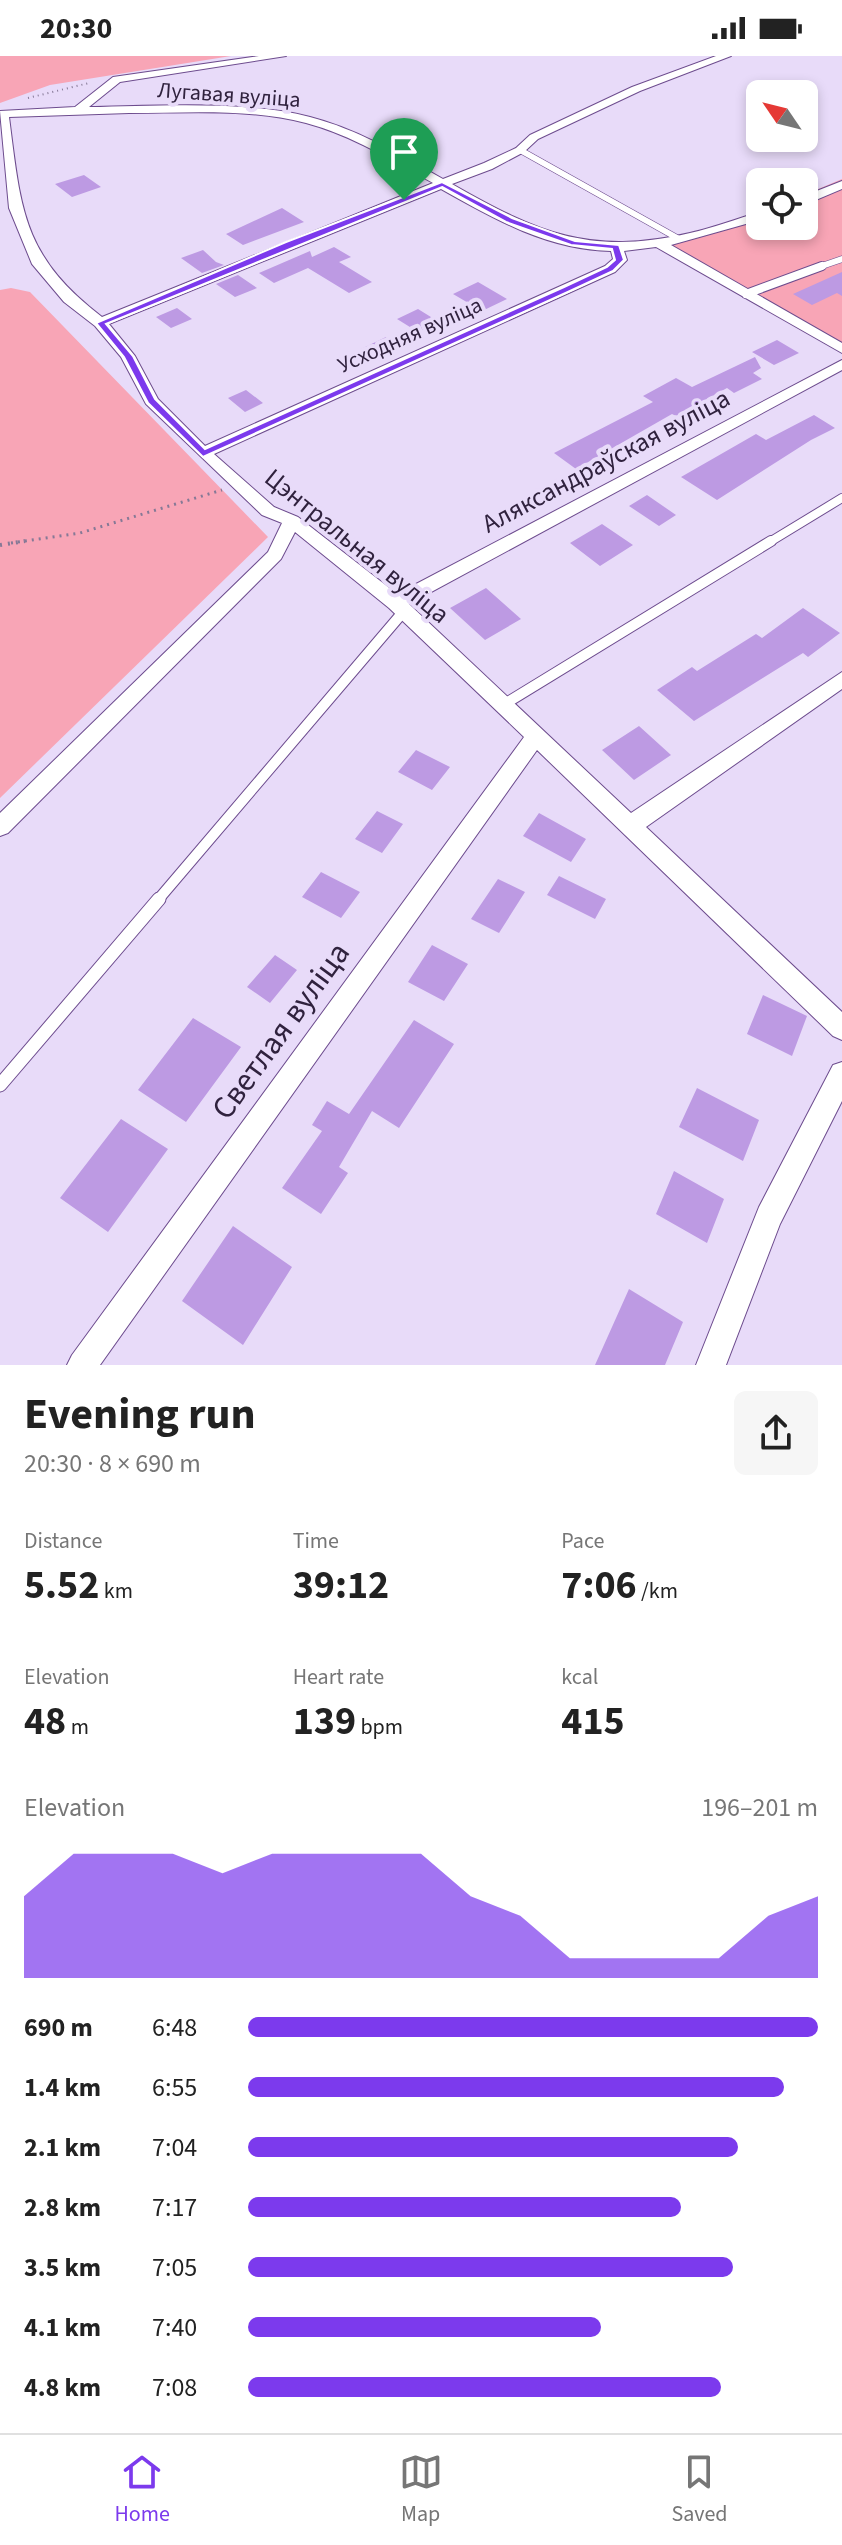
<!DOCTYPE html>
<html lang="en">
<head>
<meta charset="utf-8">
<style>
	:root { --surface:#fff; --page:#f6f6f6; --text:#222; --muted:#767676; --line:#e0e0e0; --accent:#7c3aed }
	body { margin:0; font-family:"Source Sans 3",sans-serif; background:var(--page); color:var(--text); height:100vh; display:flex; flex-direction:column; font-size:30px; white-space:nowrap }
	* { box-sizing:border-box; margin:0 }
	p { font-size:26px; color:var(--muted) }
	.icon { flex:none; width:44px; height:44px; fill:none; stroke:currentColor; stroke-width:2; stroke-linecap:round; stroke-linejoin:round }
	.map { position:relative; height:1309px; overflow:hidden }
	.details { display:flex; flex-direction:column; background:var(--surface); flex:1 }
	.details>* { flex:none }
	.needle { width:52px; rotate:305deg }
	.buttons { position:absolute; left:746px; top:24px; display:grid; gap:16px }
	.buttons a { display:grid; place-items:center; width:72px; height:72px; border-radius:12px; background:var(--surface); box-shadow:0 4px 12px #0003; font-size:40px }
	.pin { position:absolute; display:grid; place-items:center; width:68px; height:68px; color:#fff; margin:-82px -34px; border-radius:50% 50% 50% 0; rotate:-45deg; box-shadow:0 0 8px #0007 }
	.pin .icon { rotate:45deg }
	.round { display:grid; place-items:center; flex:none; width:84px; height:84px; border-radius:12px; background:var(--page) }
	.headline { display:flex; align-items:center; justify-content:space-between; height:136px; padding:0 24px }
	h1 { font-size:44px; font-weight:700; line-height:60px }
	.metrics { display:grid; grid-template-columns:repeat(3,1fr); gap:12px; height:136px; padding:8px 24px }
	.metrics div { display:grid; align-content:center }
	.metrics b { font-size:40px; font-weight:700 }
	.metrics small { font-size:22px; font-weight:400 }
	.metrics p { font-size:22px }
	.chart { height:224px; padding:16px 24px }
	.chart p { display:flex; justify-content:space-between }
	.chart svg { width:100%; height:144px; margin-top:8px; fill:var(--accent); opacity:.7 }
	ul { padding:0 24px; list-style:none; font-size:26px }
	li { display:grid; grid-template-columns:128px 96px 1fr; align-items:center; height:60px }
	li i { height:20px; border-radius:10px; background:var(--accent) }
	.status { display:flex; justify-content:space-between; align-items:center; height:56px; padding:0 40px; background:var(--surface); direction:ltr }
	.status svg { height:22px; fill:currentColor }
	.dock { display:flex; justify-content:space-around; align-items:center; height:112px; border-top:2px solid var(--line); background:var(--surface); font-size:22px; color:var(--muted) }
	.dock a { display:grid; justify-items:center; gap:4px }
	.dock .on { color:var(--accent) }
	.map>svg:first-child { display:block }
</style>
</head>
<body>
<div class="status"><b>20:30</b><svg viewBox="0 0 49 12"><path d="M0 12V9h3v3zM5 12V6h3v6zM10 12V3h3v9zM15 12V0h3v12zM26 1h20v11H26zM47 4h2v5h-2z"/></svg></div>
<div class="map">
<svg width="842" height="1309" viewBox="0 0 842 1309">
	<rect width="100%" height="100%" fill="#e8dbf9"/>
	<path fill="#f8a5b6" d="M0 0H231L50 29 0 47Z
		M842 123V293L658 187 760 157V170H804V139Z
		M11 232 30 236 268 481 0 742V234Z"/>
	<path fill="#bd9ae3" d="M84 119 101 131 72 141 55 128Z
		M282 152 304 166 243 189 226 178Z
		M334 191 351 201 339 206 372 226 349 237 308 212 274 227 259 217 310 195 312 201Z
		M203 194 216 206 224 209 202 217 181 202Z
		M842 216V240L837 237 812 249 793 238Z
		M238 219 257 232 235 241 216 228Z
		M478 226 507 243 482 255 453 238Z
		M177 252 192 263 171 272 156 261Z
		M418 253 439 266 418 276 397 263Z
		M386 281 404 292 378 304 361 293Z
		M777 284 799 297 774 309 752 296Z
		M755 301 761 312 753 317 762 323 734 337 727 332 676 360 672 358 576 413 554 397 653 346 643 340 676 322 692 331Z
		M246 334 263 347 245 356 228 342Z
		M814 359 835 372 811 384 717 444 681 421 756 378 766 384Z
		M647 439 676 459 659 470 629 450Z
		M602 468 633 489 600 510 570 487Z
		M486 532 521 563 485 584 450 552Z
		M803 552 840 577 808 601 803 597 694 665 657 634 692 611 697 615 756 578 762 582Z
		M639 670 671 699 634 724 602 694Z
		M416 694 450 711 432 734 398 716Z
		M377 755 403 768 382 797 355 783Z
		M539 757 586 783 571 806 523 780Z
		M321 816 360 836 341 862 302 841Z
		M559 820 606 843 595 863 547 839Z
		M498 823 525 836 499 877 471 863Z
		M432 889 468 908 444 945 408 926Z
		M275 899 297 914 270 947 247 931Z
		M763 939 807 960 792 1000 747 978Z
		M193 962 241 991 186 1066 138 1034Z
		M414 964 454 988 399 1072 372 1055 339 1111 348 1117 321 1158 282 1132 322 1075 312 1069 327 1045 349 1058Z
		M697 1032 759 1064 743 1105 679 1071Z
		M121 1063 168 1093 108 1176 60 1142Z
		M674 1115 724 1143 707 1187 656 1158Z
		M233 1170 292 1211 243 1289 182 1245Z
		M629 1233 683 1266 665 1309H595Z"/>
	<g fill="none" stroke-linecap="round" stroke-linejoin="round">
		<defs>
			<path id="lane-far3" d="M520 94 679 183
				M816 212 842 203"/>
			<path id="lane-far2" d="M746 238 822 210
				M768 487 842 442"/>
			<path id="lane-far1" d="M503 649 771 485
				M157 845 404 555"/>
			<path id="lane" d="M0 1029 159 843"/>
			<path id="street" d="M259 0H286L120 26 89 51C156 50 245 44 310 61 357 73 401 99 443 123L484 107 516 92 530 79 632 31 716 0H731L640 35 538 83 524 96 492 113 452 128C538 177 590 200 690 177 713 172 736 163 760 156V164L671 189 842 287V297L656 191 624 195 627 204 615 216 214 398 274 451 298 461 397 538 842 304V314L409 548 631 757 842 616V633L646 771 842 956V984L833 980 537 694 100 1309H67L72 1299 524 681 389 552 295 476 281 503 8 777 0 780V757L268 496 282 467 262 459 146 348 121 301 95 270 64 246 32 208 9 152 0 55 75 51 113 21ZM129 57C186 57 250 52 306 67 351 79 392 104 433 127L102 261C22 200 21 153 9 61ZM441 133C494 163 548 194 611 195L613 203 605 210 205 390 158 343 135 300 109 268Z
				M842 125V133L804 149V140Z
				M842 1006V1045L780 1168 726 1309H696L759 1151 833 1009Z"/>
		</defs>
		<use href="#lane-far3" stroke="#6d4c8e" stroke-width="7"/>
		<use href="#lane-far2" stroke="#6d4c8e" stroke-width="10"/>
		<use href="#lane-far1" stroke="#6d4c8e" stroke-width="12"/>
		<use href="#lane" stroke="#6d4c8e" stroke-width="15"/>
		<use href="#street" stroke="#6d4c8e" stroke-width="2"/>
		<path stroke="#867996" stroke-width="2" stroke-dasharray="1 4" stroke-linecap="butt" d="M28 42 89 27"/>
		<path stroke="#867996" stroke-width="3" stroke-dasharray="2 5" stroke-linecap="butt" d="M11 487 80 477 222 434"/>
		<path stroke="#867996" stroke-width="4" stroke-dasharray="2 6" stroke-linecap="butt" d="M0 489 25 485"/>
		<use href="#lane-far3" stroke="#fff" stroke-width="6"/>
		<use href="#lane-far2" stroke="#fff" stroke-width="8"/>
		<use href="#lane-far1" stroke="#fff" stroke-width="10"/>
		<use href="#lane" stroke="#fff" stroke-width="13"/>
		<use href="#street" fill="#fff" fill-rule="evenodd"/>
	</g>
	<path fill="#7c3aed" stroke="#fff" stroke-width="2" fill-rule="evenodd" d="M442 126 512 162 575 185 619 189 624 204 613 215 570 235 203 401 148 347 124 301 96 267 286 186ZM442 131 506 166 571 189 612 193 615 204 607 211 564 231 205 393 155 343 133 300 106 268Z"/>
	<g text-anchor="middle" dominant-baseline="central" stroke-width="8" stroke-linejoin="round" paint-order="stroke">
		<g font-size="22" fill="#30223e" stroke="#e8dbf9">
			<text transform="translate(229 39) rotate(4)">Лугавая вуліца</text>
			<text transform="translate(410 279) rotate(-24)">Усходняя вуліца</text>
		</g>
		<g font-size="26" fill="#30223e" stroke="#e8dbf9">
			<text transform="translate(606 405) rotate(-28)">Аляксандраўская вуліца</text>
			<text transform="translate(357 490) rotate(39)">Цэнтральная вуліца</text>
		</g>
		<g font-size="32" fill="#30223e" stroke="#e8dbf9">
			<text transform="translate(281 975) rotate(-54)">Светлая вуліца</text>
		</g>
	</g>
</svg>
<div class="buttons">
<a><svg class="needle" viewBox="-14 -14 28 28"><path d="M0-13l5 13h-10z" fill="#e53935"/><path d="M0 13l5-13h-10z" fill="#767676"/></svg></a>
<a><svg class="icon" aria-label="locate" viewBox="0 0 24 24"><circle cx="12" cy="12" r="6"/><path d="M12 2v4M12 18v4M2 12h4M18 12h4"/></svg></a>
</div>
<div class="pin" style="left:404px;top:144px;background:#1e9e55"><svg class="icon" aria-label="arrive" viewBox="0 0 24 24"><path d="M6 21V4h12l-3 4 3 4H6"/></svg></div>
</div>
<section class="details">
<div class="headline"><div><h1>Evening run</h1><p>20:30 · 8 × 690 m</p></div><a class="round"><svg class="icon" aria-label="share" viewBox="0 0 24 24"><path d="M12 15V3M7 8l5-5 5 5M5 13v7h14v-7"/></svg></a></div>
<div class="metrics">
<div><p>Distance</p><b>5.52<small> km</small></b></div>
<div><p>Time</p><b>39:12</b></div>
<div><p>Pace</p><b>7:06<small> /km</small></b></div>
</div>
<div class="metrics">
<div><p>Elevation</p><b>48<small> m</small></b></div>
<div><p>Heart rate</p><b>139<small> bpm</small></b></div>
<div><p>kcal</p><b>415</b></div>
</div>
<div class="chart"><p><span>Elevation</span>196–201 m</p>
<svg viewBox="0 0 160 44" preserveAspectRatio="none"><path d="M0 44V19L10 6L20 6L30 6L40 12L50 6L60 6L70 6L80 6L90 19L100 25L110 38L120 38L130 38L140 38L150 25L160 19V44z"/></svg>
</div>
<ul>
<li><b>690 m</b>6:48<i style="width:100%"></i></li>
<li><b>1.4 km</b>6:55<i style="width:94%"></i></li>
<li><b>2.1 km</b>7:04<i style="width:86%"></i></li>
<li><b>2.8 km</b>7:17<i style="width:76%"></i></li>
<li><b>3.5 km</b>7:05<i style="width:85%"></i></li>
<li><b>4.1 km</b>7:40<i style="width:62%"></i></li>
<li><b>4.8 km</b>7:08<i style="width:83%"></i></li>
</ul>
</section>
<nav class="dock">
<a class="on"><svg class="icon" aria-label="home" viewBox="0 0 24 24"><path d="M3 11l9-7 9 7M6 9v11h12V9"/></svg>Home</a>
<a><svg class="icon" aria-label="map" viewBox="0 0 24 24"><path d="M3 6l6-2 6 2 6-2v14l-6 2-6-2-6 2zM9 4v14M15 6v14"/></svg>Map</a>
<a><svg class="icon" aria-label="saved" viewBox="0 0 24 24"><path d="M7 4h10v16l-5-4-5 4z"/></svg>Saved</a>
</nav>
</body>
</html>
